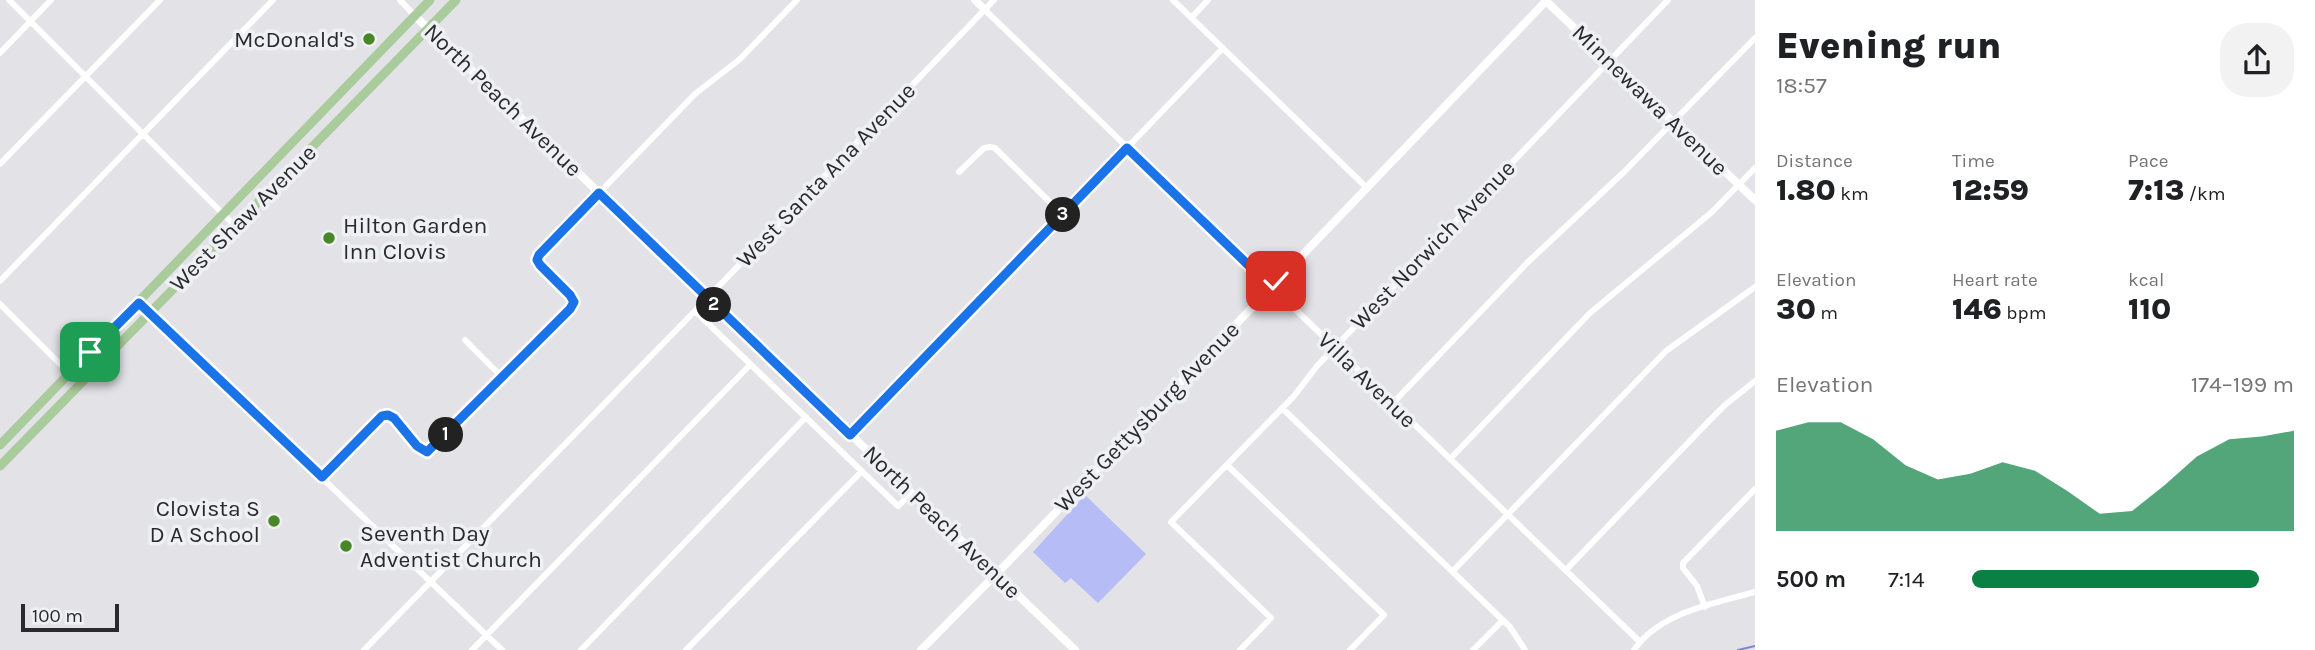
<!DOCTYPE html>
<html lang="en">
<head>
<meta charset="utf-8">
<style>
	:root { --surface:#fff; --page:#f2f2f2; --text:#202124; --muted:#757577; --accent:#0b8043 }
	body { margin:0; font-family:Karla,sans-serif; background:var(--page); color:var(--text); height:100vh; display:flex; flex-direction:column; font-size:26px; white-space:nowrap }
	* { box-sizing:border-box; margin:0 }
	p { font-size:23px; color:var(--muted) }
	.icon { flex:none; width:38px; height:38px; fill:none; stroke:currentColor; stroke-width:2; stroke-linecap:round; stroke-linejoin:round }
	.map { position:relative; flex:1; overflow:hidden }
	.sheet { display:flex; flex-direction:column; background:var(--surface); width:560px }
	.sheet>* { flex:none }
	.scale { position:absolute; left:21px; bottom:18px; width:98px; box-sizing:border-box; padding-left:7px; border:4px solid #2a2a2b; border-top:0; font-size:19px; line-height:24px; white-space:nowrap; color:#2a2a2b; -webkit-text-stroke:5px #eff0f4; paint-order:stroke }
	.pin { position:absolute; display:grid; place-items:center; width:60px; height:60px; color:#fff; margin:-30px; border-radius:14px; box-shadow:0 4px 10px #0006 }
	.km { position:absolute; width:35px; height:35px; margin:-18px; border-radius:50%; background:#222; color:#fff; font-size:19px; line-height:35px; text-align:center }
	.round { display:grid; place-items:center; flex:none; width:74px; height:74px; border-radius:28px; background:var(--page) }
	.summary { display:flex; align-items:center; justify-content:space-between; height:119px; padding:0 21px }
	h1 { font-size:38px; font-weight:800; line-height:52px }
	.figures { display:grid; grid-template-columns:repeat(3,1fr); gap:10px; height:119px; padding:7px 21px }
	.figures div { display:grid; align-content:center }
	.figures b { font-size:30px; font-weight:800 }
	.figures small { font-size:19px; font-weight:400 }
	.figures p { font-size:19px }
	.chart { height:196px; padding:14px 21px }
	.chart p { display:flex; justify-content:space-between }
	.chart svg { width:100%; height:126px; margin-top:7px; fill:var(--accent); opacity:.7 }
	ul { padding:0 21px; list-style:none; font-size:23px }
	li { display:grid; grid-template-columns:112px 84px 1fr; align-items:center; height:52px }
	li i { height:18px; border-radius:9px; background:var(--accent) }
	main { display:flex; flex:1; min-height:0 }
	.map>svg:first-child { display:block }
</style>
</head>
<body>
<main>
<div class="map">
<svg width="1755" height="650" viewBox="0 0 1755 650">
	<rect width="100%" height="100%" fill="#e2e2e7"/>
	<path fill="#b6bcf6" d="M1085 495 1146 554 1098 603 1071 578 1065 583 1033 552Z"/>
	<g fill="none" stroke-linecap="round" stroke-linejoin="round">
		<path stroke="#8085d2" stroke-width="2" d="M1738 650 1755 646"/>
		<path stroke="#fff" stroke-width="6" d="M9 0 234 225
			M400 0 415 16
			M1173 0 1366 187
			M985 10 1640 642
			M1192 17 1208 0
			M0 53 51 0
			M0 164 160 0
			M959 172 984 148 990 147 995 148 1063 215
			M0 281 273 0
			M139 303 502 650
			M0 304 80 384
			M695 311 898 506 911 494
			M465 340 502 377
			M1392 404 1527 263 1624 172 1755 38
			M1282 408 1510 627 1525 650
			M851 435 1223 48
			M1450 459 1590 313 1712 212 1755 168
			M1227 465 1384 615 1350 650
			M322 477 382 416 389 415 394 418 422 450 427 452 434 448 570 309 574 302 570 295 540 265 537 260 539 255 695 94 740 59 797 0
			M1566 570 1709 421 1725 405 1755 381
			M1453 571 1666 351 1755 287
			M1705 607 1697 586 1683 568V563L1755 489
			M364 650 691 315 994 0
			M472 650 750 365
			M581 650 806 417
			M686 650 862 471
			M1240 650 1271 618 1171 522 1294 396 1317 366 1668 0
			M1473 650 1503 620
			M1634 650C1660 612 1713 604 1755 592"/>
		<path stroke="#fff" stroke-width="8" d="M975 0 985 10
			M1545 0 1755 200
			M415 16 1075 650
			M921 650 1010 560 1546 1"/>
		<path stroke="#aacb9c" stroke-width="9" d="M0 445 430 0
			M0 466 456 0"/>
	</g>
	<g fill="none" stroke-linecap="round" stroke-linejoin="round">
		<defs>
			<path id="route" d="M90 352 139 303 322 477 382 416 388 415 394 418 417 446 427 452 570 309 574 302 570 295 540 265 537 260 539 255 599 193 850 435 1127 148 1270 286 1276 281"/>
		</defs>
		<use href="#route" stroke="#fff" stroke-width="14"/>
		<use href="#route" stroke="#1a73e8" stroke-width="9"/>
	</g>
	<g fill="#488727" stroke="#eff0f4" stroke-width="2.5">
		<circle cx="369" cy="39" r="7"/>
		<circle cx="329" cy="238" r="7"/>
		<circle cx="274" cy="521" r="7"/>
		<circle cx="346" cy="546" r="7"/>
	</g>
	<g text-anchor="middle" dominant-baseline="central" stroke-width="7" stroke-linejoin="round" paint-order="stroke">
		<g font-size="23" fill="#2a2a2b" stroke="#eff0f4" text-anchor="end">
			<text x="355" y="39">McDonald's</text>
			<text x="343" y="225" text-anchor="start">Hilton Garden<tspan x="343" dy="26">Inn Clovis</tspan></text>
			<text x="260" y="508">Clovista S<tspan x="260" dy="26">D A School</tspan></text>
			<text x="360" y="533" text-anchor="start">Seventh Day<tspan x="360" dy="26">Adventist Church</tspan></text>
		</g>
		<g font-size="23" fill="#2a2a2b" stroke="#eff0f4">
			<text transform="translate(503 100) rotate(44)">North Peach Avenue</text>
			<text transform="translate(1650 100) rotate(44)">Minnewawa Avenue</text>
			<text transform="translate(826 175) rotate(-46)">West Santa Ana Avenue</text>
			<text transform="translate(243 218) rotate(-45)">West Shaw Avenue</text>
			<text transform="translate(1433 245) rotate(-46)">West Norwich Avenue</text>
			<text transform="translate(1367 380) rotate(44)">Villa Avenue</text>
			<text transform="translate(1147 417) rotate(-46)">West Gettysburg Avenue</text>
			<text transform="translate(942 522) rotate(44)">North Peach Avenue</text>
		</g>
	</g>
</svg>
<div class="scale">100 m</div>
<div class="pin" style="left:90px;top:352px;background:#1e9e55"><svg class="icon" aria-label="arrive" viewBox="0 0 24 24"><path d="M6 21V4h12l-3 4 3 4H6"/></svg></div>
<div class="pin" style="left:1276px;top:281px;background:#d93025"><svg class="icon" aria-label="check" viewBox="0 0 24 24"><path d="M5 12l5 5 9-10"/></svg></div>
<b class="km" style="left:446px;top:435px">1</b>
<b class="km" style="left:714px;top:305px">2</b>
<b class="km" style="left:1063px;top:215px">3</b>
</div>
<section class="sheet">
<div class="summary"><div><h1>Evening run</h1><p>18:57</p></div><a class="round"><svg class="icon" aria-label="share" viewBox="0 0 24 24"><path d="M12 15V3M7 8l5-5 5 5M5 13v7h14v-7"/></svg></a></div>
<div class="figures">
<div><p>Distance</p><b>1.80<small> km</small></b></div>
<div><p>Time</p><b>12:59</b></div>
<div><p>Pace</p><b>7:13<small> /km</small></b></div>
</div>
<div class="figures">
<div><p>Elevation</p><b>30<small> m</small></b></div>
<div><p>Heart rate</p><b>146<small> bpm</small></b></div>
<div><p>kcal</p><b>110</b></div>
</div>
<div class="chart"><p><span>Elevation</span>174–199 m</p>
<svg viewBox="0 0 160 44" preserveAspectRatio="none"><path d="M0 44V9L10 6L20 6L30 12L40 21L50 26L60 24L70 20L80 23L90 30L100 38L110 37L120 28L130 18L140 12L150 11L160 9V44z"/></svg>
</div>
<ul>
<li><b>500 m</b>7:14<i style="width:89%"></i></li>
</ul>
</section>
</main>
</body>
</html>
